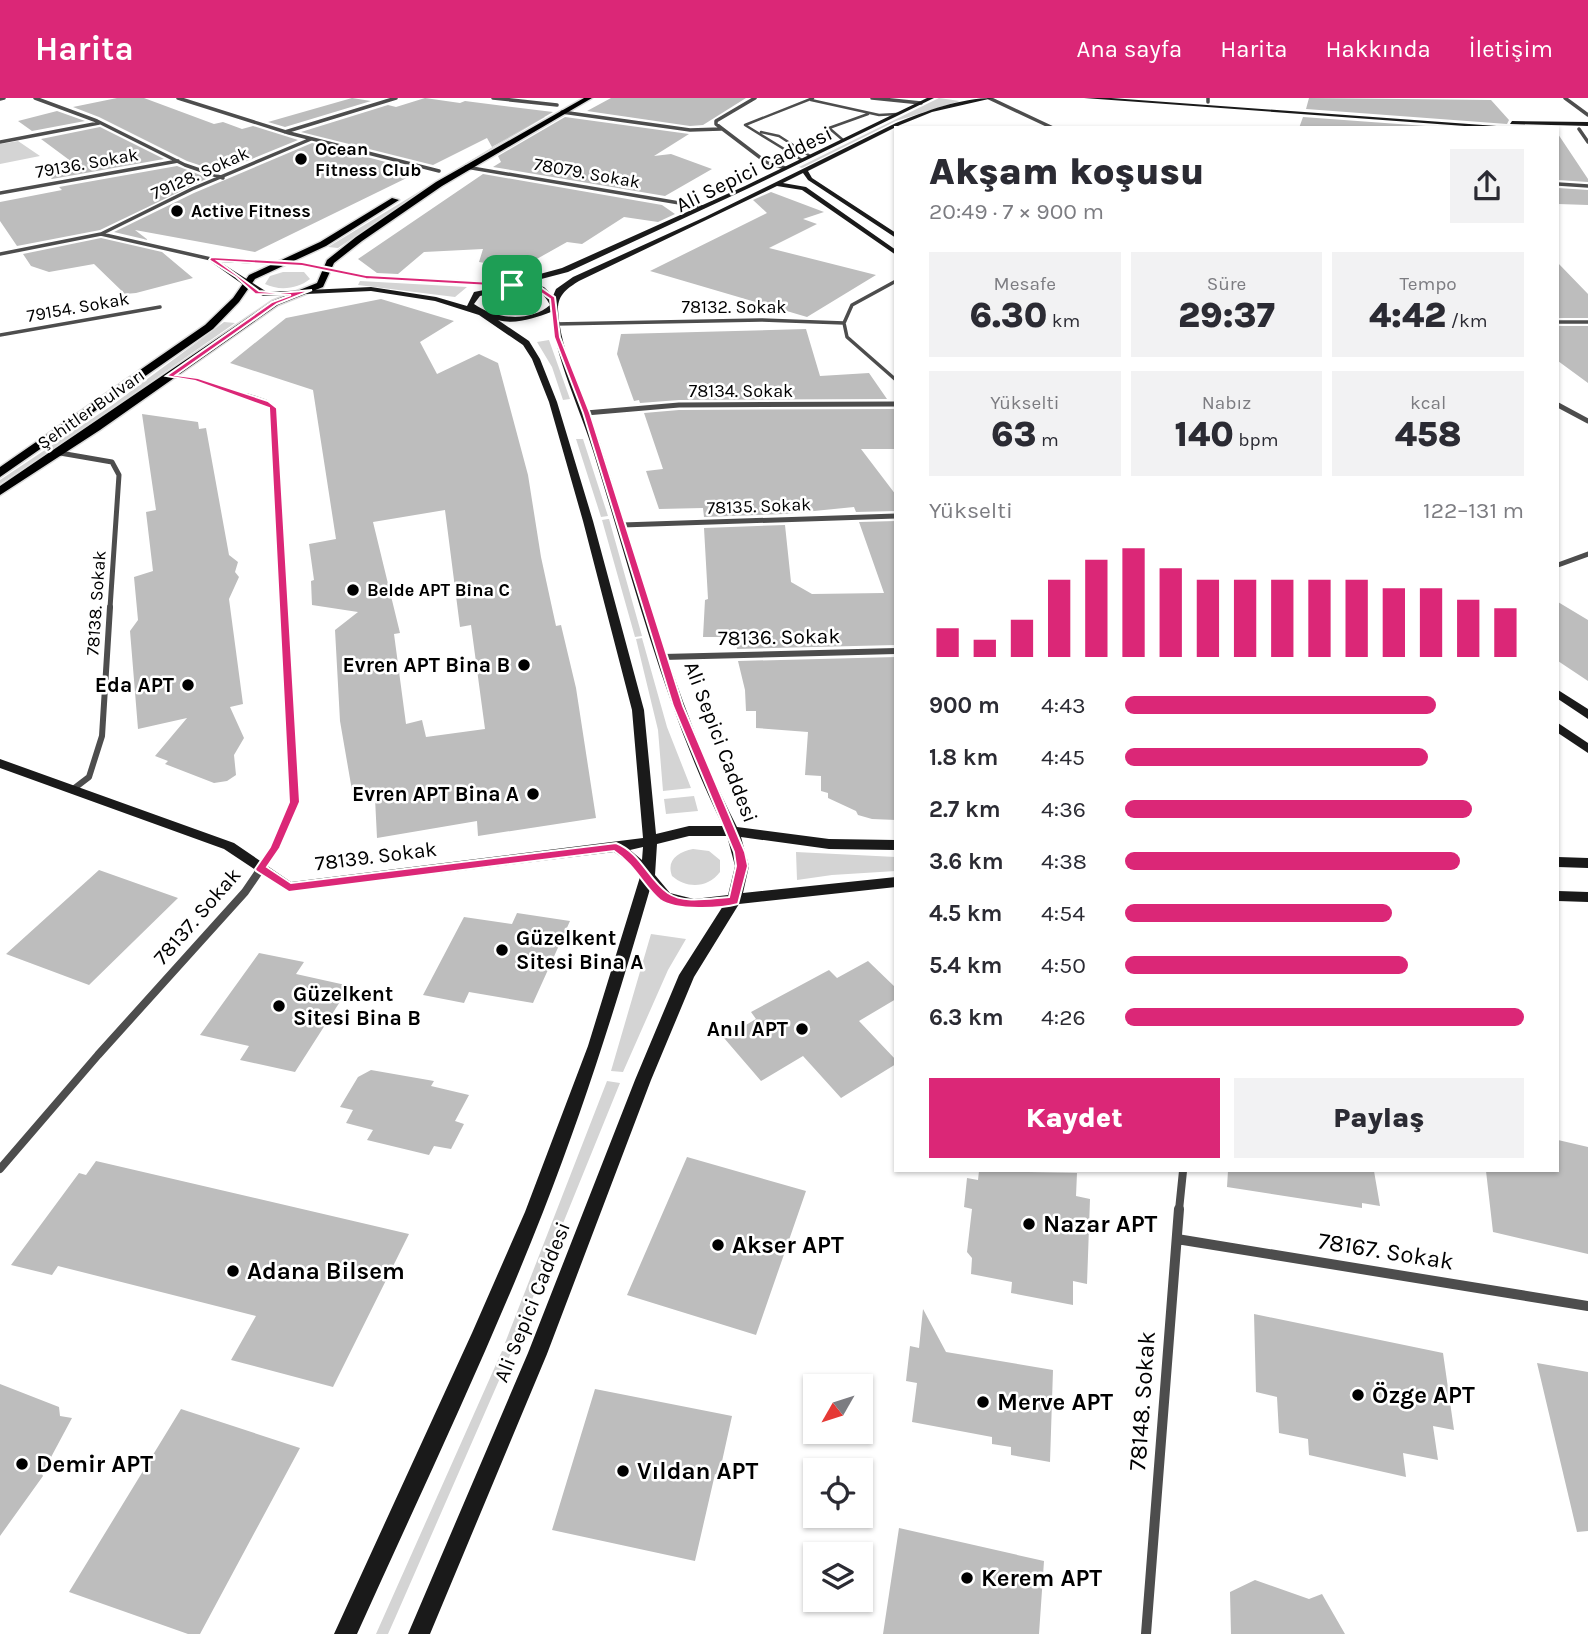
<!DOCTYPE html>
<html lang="tr">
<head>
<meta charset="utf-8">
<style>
	:root { --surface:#fff; --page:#f2f2f3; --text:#2b2b33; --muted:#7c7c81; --accent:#db2777 }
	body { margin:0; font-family:Karla,sans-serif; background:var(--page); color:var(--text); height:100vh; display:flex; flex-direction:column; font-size:26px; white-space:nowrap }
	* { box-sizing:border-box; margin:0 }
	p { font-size:23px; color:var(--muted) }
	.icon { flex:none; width:38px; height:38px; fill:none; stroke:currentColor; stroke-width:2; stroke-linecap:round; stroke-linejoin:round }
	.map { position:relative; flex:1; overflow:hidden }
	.drawer { position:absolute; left:894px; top:28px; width:665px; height:1046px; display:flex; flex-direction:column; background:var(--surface); border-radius:0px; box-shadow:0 2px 5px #0004 }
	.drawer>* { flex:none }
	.needle { width:46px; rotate:231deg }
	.buttons { position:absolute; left:803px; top:1276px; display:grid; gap:14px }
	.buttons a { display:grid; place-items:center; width:70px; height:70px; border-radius:0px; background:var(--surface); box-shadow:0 2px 5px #0004; font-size:35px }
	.pin { position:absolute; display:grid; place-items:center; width:60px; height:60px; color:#fff; margin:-30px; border-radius:14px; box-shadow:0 4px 10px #0006 }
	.round { display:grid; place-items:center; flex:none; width:74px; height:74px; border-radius:0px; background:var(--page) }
	.summary { display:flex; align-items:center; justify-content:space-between; height:119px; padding:0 35px }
	h1 { font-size:38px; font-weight:800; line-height:52px }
	.metrics { display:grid; grid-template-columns:repeat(3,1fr); gap:10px; height:119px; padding:7px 35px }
	.metrics div { display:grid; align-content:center; border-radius:0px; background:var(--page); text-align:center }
	.metrics b { font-size:35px; font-weight:800 }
	.metrics small { font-size:19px; font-weight:400 }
	.metrics p { font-size:19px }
	.chart { height:196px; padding:14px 35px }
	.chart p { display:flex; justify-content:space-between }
	.chart svg { width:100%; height:126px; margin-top:7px; stroke:var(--accent); stroke-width:6 }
	.button { display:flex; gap:14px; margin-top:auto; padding:14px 35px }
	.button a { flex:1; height:80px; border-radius:0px; background:var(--accent); color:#fff; font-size:28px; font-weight:800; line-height:80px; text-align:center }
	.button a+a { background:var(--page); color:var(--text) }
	ul { padding:0 35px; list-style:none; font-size:23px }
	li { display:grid; grid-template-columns:112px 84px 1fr; align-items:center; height:52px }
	li i { height:18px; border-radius:9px; background:var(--accent) }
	header { display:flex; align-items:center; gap:42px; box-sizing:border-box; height:98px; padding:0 35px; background:var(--accent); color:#fff }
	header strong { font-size:33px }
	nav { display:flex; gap:38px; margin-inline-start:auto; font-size:24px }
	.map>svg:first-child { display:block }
</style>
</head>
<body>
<header>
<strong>Harita</strong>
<nav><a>Ana sayfa</a><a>Harita</a><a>Hakkında</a><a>İletişim</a></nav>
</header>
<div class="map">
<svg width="1588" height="1536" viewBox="0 0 1588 1536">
	<rect width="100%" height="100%" fill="#fff"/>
	<path fill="#d4d4d4" d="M939 0 960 3 896 23 802 70 799 69Z
		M542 19H545L434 85 338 150 328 149Z
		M18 43 40 58 0 66V46Z
		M283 174H304L310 181C298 191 279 193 265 186L270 178Z
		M360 183 467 189 455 199 358 187Z
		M516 194 537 198 542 204C530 219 499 221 486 207L491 200Z
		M224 224 235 225 62 346 0 386V382L111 308Z
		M549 242 570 301 563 302 552 269 537 244Z
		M576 341H583L608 418 601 419Z
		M608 421H609L642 538 635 539 602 422Z
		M642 540 667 629 691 690 663 693 658 632 636 541Z
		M694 698 698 713 666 716 664 701Z
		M693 751 709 753 720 762V774C708 790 687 791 672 778 666 762 678 754 693 751Z
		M796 754 896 759V773L832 777 797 782Z
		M651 836 686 841 668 872 623 974 611 973Z
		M607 983 620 985 514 1246 505 1245Z
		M502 1253 511 1255 396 1518 388 1536H376Z"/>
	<path fill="#bdbdbd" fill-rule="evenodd" d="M117 0H144L214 26 223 24 242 31 253 28 298 42 220 74 187 63 99 19 73 9Z
		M352 0 371 3 285 29 268 24Z
		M425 0 460 5 465 3 553 14 492 49 487 40 433 67 301 34 388 7 396 9Z
		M611 0H746L703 27 690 28 587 13Z
		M1309 0 1491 2 1509 22 1507 26 1306 11Z
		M57 13 85 23 32 33 18 23Z
		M565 19 689 36 654 58 671 56 712 71 665 98 493 69 501 64 498 58Z
		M1303 19 1453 30H1299Z
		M100 29 164 61 52 81 41 71 72 64 41 41Z
		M1558 36 1588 81V84L1558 82Z
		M312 45 421 73 255 154 135 132 148 142 114 134 194 95Z
		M177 68 208 80 100 132 17 148 0 123V104L62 92 59 89Z
		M483 76 662 107 675 116 658 124 624 119 582 146 567 144 519 171 479 164 483 151 424 154 398 176 377 175 358 161Z
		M1558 90 1588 92V107L1558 106Z
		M771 94 824 114 803 121 817 126 769 150 876 177 807 219 650 173 767 115 753 102Z
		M101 140 162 154 193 180 136 195 125 196 94 166 49 174 31 168 23 156Z
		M1558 165 1588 196V220H1558Z
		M381 201 454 223 420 244 437 276 479 256 498 265 528 377 541 459 556 528 561 527 576 590 596 720 478 738 477 723 377 740 375 700 354 704 340 623 335 532 358 514 312 507 311 483 314 482 309 446 336 441 313 292 230 265 286 220ZM445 412 460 529 471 527 485 631 426 639 422 622 406 626 394 536 400 535 373 424Z
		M1558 228H1588V285L1558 263Z
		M806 231 820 278 869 275 887 301 679 302 640 305 639 302 634 303 617 256 621 236Z
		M895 311 896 351H861L896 397V413L856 414 854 409 784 416 704 419 703 410 659 411 646 373 663 371 644 315 679 312Z
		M142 316 198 324 199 331 206 330 229 457 238 464 235 474 239 479 229 501 243 606 230 609 244 640 234 657 236 677 227 683 214 685 165 666 168 663 155 658 187 620 138 631 130 533 138 522 134 479 153 473 146 414 156 412Z
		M896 423V547L737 551 735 539H703L705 502 708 501 704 430 785 427 791 484 812 496 884 495 859 424Z
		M1558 504 1588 522V583L1558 563Z
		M896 559V722L872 721 858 717 856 713 828 700V695L821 693V678L805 677 808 634 756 630V613H746L745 592 738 563Z
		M99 772 178 800 89 887 6 856Z
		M517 815 570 823 533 905 469 894 464 905 423 897 464 819 512 826Z
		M259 855 304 864 296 876 350 888 295 974 240 962 249 948 200 937Z
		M868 863 896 890V901L859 923 896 962V966L841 1000 803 958 761 983 724 940 756 921 751 914 829 872 837 880Z
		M371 972 434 983 431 988 469 997 455 1023 464 1026 451 1051 434 1048 429 1057 367 1042 373 1032 346 1025 353 1012 340 1009 358 979Z
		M1558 1042 1588 1049V1156L1493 1134 1486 1073H1558Z
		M687 1059 806 1093 756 1237 627 1197Z
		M96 1063 409 1136 333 1289 231 1262 256 1218 58 1168 52 1177 11 1167 79 1075 86 1077Z
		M979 1073 1077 1075 1076 1098 1090 1101 1087 1186 1073 1183V1207L1011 1195 1012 1184 971 1176 972 1160 967 1154 972 1111 964 1109 967 1080 978 1082Z
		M1228 1073H1374L1380 1108 1362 1105V1110L1227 1089Z
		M923 1211 946 1254 1053 1272 1050 1364 1011 1357V1349L992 1346V1339L912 1324 917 1285 906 1283 910 1248 919 1250Z
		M1254 1216 1443 1255 1454 1332 1433 1328 1438 1362 1403 1355 1406 1379 1309 1357 1308 1341 1279 1335 1277 1299 1256 1294Z
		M1537 1265 1588 1274V1433L1577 1434Z
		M0 1286 59 1309 60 1318 72 1320 42 1376 43 1378 0 1438Z
		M595 1291 732 1318 719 1377 715 1376 695 1463 552 1432Z
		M181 1311 300 1350 200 1536H188L69 1494Z
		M899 1430 1044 1463 1039 1536H883Z
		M1255 1482 1309 1501 1322 1496 1345 1536H1231L1230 1494Z"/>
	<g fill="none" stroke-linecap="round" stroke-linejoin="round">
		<defs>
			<path id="primary" d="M584 0H592L442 88 362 143 334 165 323 189 278 207 100 332 0 397V388L272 203 317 185 327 162 356 139 436 84Z
				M392 100 399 102 326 148 255 181 239 204 213 231 0 379V369L205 227 233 200 249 177 320 144Z"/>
		</defs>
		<use href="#primary" stroke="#dbdbdb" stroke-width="3"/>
		<path stroke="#4d4d4d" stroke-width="2.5" d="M811 2 879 17 897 16
			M761 34 779 38 810 58
			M843 42 829 30 868 16
			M802 62 745 27 813 0"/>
		<path stroke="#4d4d4d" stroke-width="3.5" d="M35 0 97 23 185 67 223 80
			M178 0 289 35 439 73
			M493 0 557 7
			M755 0 716 23V26L766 64 785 70
			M872 0 921 5
			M989 0 1053 30
			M1208 0V4
			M1565 0 1588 17
			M0 1 4 0
			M562 14 690 32 721 31
			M1579 31 1588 44
			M285 34 396 0
			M0 44 99 25
			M466 69 703 109
			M1558 86 1588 88
			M0 95 178 63
			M101 136 192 91 311 41
			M0 156 101 136 211 161
			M1558 224H1588
			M844 225 847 239 896 282
			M555 226 761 222 844 225 852 207 896 183
			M0 237 160 209
			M170 278 196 281 253 300"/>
		<path stroke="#4d4d4d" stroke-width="5" d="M248 298 266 304 273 310 284 510
			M1558 307 1588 323
			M586 315 679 307 896 306
			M60 355 112 364 119 377 110 510
			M622 427 896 418
			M1558 467 1588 456"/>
		<path stroke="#4d4d4d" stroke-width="6" d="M663 559 896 553
			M72 692 89 679 102 638 110 509
			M257 776 275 750 295 704 284 509"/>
		<path stroke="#4d4d4d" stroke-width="8" d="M0 1071 98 957 245 794 258 775
			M1179 1112 1183 1073"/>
		<path stroke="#4d4d4d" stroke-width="10" d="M1177 1141 1588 1208
			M1146 1536 1179 1111"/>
		<path fill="#1a1a1a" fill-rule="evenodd" d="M927 0H934L749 90 568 174 526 185 544 189 553 198 556 191 573 179 705 119 896 25C926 13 960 0 993 0L932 14 900 27 808 73 812 80 896 135V140L808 82 803 75 783 85 806 89 896 152V157L802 92 777 88 579 183C568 190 558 196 558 211 560 256 586 300 599 342 641 472 675 607 737 729L829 741 896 742V752L829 751 741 739 749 768 743 795 896 779V789L739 806 694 879 651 982 547 1256 430 1536H408L528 1255 635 982 679 877 723 808C697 811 669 813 650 791 618 901 585 1007 543 1114 487 1257 420 1396 357 1536H334L472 1235 525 1114 588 948 640 779 628 764 614 754 289 794 224 751 0 670V661L234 745 291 784 643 740 632 612 583 423 549 304 532 261 523 247 479 217 435 203 371 193 263 198 245 188 207 161 211 159 302 164 366 177 497 184V188H494L366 181 302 168 220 164 267 194 371 189 436 199 467 208 474 194 518 185V182L562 170 745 88ZM520 189C535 190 543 193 550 207 529 225 495 221 474 206L480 198ZM551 214C555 261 580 310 594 356 633 481 665 611 723 728H689L656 736 644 612 593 423 557 304 540 261 529 243 498 222C515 227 535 220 551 214ZM689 738H727L735 768 728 797 694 801 670 795 655 777 657 746ZM643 749 642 762 630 752Z
			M1084 0H1111L1524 30H1492Z
			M1512 23 1588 24V28L1510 26Z
			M1558 592 1588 611V621L1558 601Z
			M1558 625 1588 645V655L1558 635Z
			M1558 759 1588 760V770L1558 769Z
			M1558 793 1588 794V804L1558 803Z"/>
		<use href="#primary" fill="#000" fill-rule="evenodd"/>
	</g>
	<path fill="#db2777" stroke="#fff" stroke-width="2" fill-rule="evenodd" d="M211 159 302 164 366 177 512 185 542 190 555 199 560 239 590 315 683 608 745 754 748 768 738 806C720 811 676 813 660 802 645 790 635 767 614 753L289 794 256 773 255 771 270 749 289 704 269 310 195 283 166 278 272 204 291 197 255 196 236 179 209 162ZM218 163 302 168 366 181 512 189 538 193 550 201 554 239 583 315 673 608 734 754 736 768 729 799C711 800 684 806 668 795 648 781 641 755 616 745L291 785 267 769 280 750 300 704 277 310 268 303 198 280 176 277 277 206 312 192 280 195 259 193Z"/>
	<g fill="#000" stroke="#fff" stroke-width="2.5">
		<circle cx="301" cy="61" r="7"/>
		<circle cx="177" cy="113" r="7"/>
		<circle cx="353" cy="492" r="7"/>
		<circle cx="524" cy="567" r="7"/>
		<circle cx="188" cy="587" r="7"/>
		<circle cx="533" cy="696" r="7"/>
		<circle cx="502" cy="852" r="7"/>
		<circle cx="279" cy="908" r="7"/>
		<circle cx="802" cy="931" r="7"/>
		<circle cx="1029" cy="1126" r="7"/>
		<circle cx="718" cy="1147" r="7"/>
		<circle cx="233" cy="1173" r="7"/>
		<circle cx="1358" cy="1297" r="7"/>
		<circle cx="983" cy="1304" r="7"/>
		<circle cx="22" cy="1366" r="7"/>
		<circle cx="623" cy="1373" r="7"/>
		<circle cx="967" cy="1480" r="7"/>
	</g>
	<g text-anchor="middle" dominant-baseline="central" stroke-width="5" stroke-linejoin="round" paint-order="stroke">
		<g font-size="18" font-weight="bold" fill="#000" stroke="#fff" text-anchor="start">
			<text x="315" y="51">Ocean<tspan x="315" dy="21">Fitness Club</tspan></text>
			<text x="191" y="113">Active Fitness</text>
			<text x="367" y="492">Belde APT Bina C</text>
		</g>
		<g font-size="18" fill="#000" stroke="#fff">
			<text transform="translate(87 65) rotate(-10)">79136. Sokak</text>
			<text transform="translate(200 75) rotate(-24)">79128. Sokak</text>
			<text transform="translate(587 75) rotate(10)">78079. Sokak</text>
			<text transform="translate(78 209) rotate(-10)">79154. Sokak</text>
			<text x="734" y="209">78132. Sokak</text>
			<text x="741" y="293">78134. Sokak</text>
			<text transform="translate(91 311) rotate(-35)">Şehitler Bulvarı</text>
			<text transform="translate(759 408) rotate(-2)">78135. Sokak</text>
			<text transform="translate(96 505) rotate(-86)">78138. Sokak</text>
		</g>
		<g font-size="21" fill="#000" stroke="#fff">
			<text transform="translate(754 71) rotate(-26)">Ali Sepici Caddesi</text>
			<text transform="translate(779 539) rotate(-1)">78136. Sokak</text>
			<text transform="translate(721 644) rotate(69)">Ali Sepici Caddesi</text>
			<text transform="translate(376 758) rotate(-7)">78139. Sokak</text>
			<text transform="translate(197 818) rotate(-49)">78137. Sokak</text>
			<text transform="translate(532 1204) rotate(-68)">Ali Sepici Caddesi</text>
		</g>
		<g font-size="21" font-weight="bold" fill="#000" stroke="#fff" text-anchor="end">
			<text x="510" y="567">Evren APT Bina B</text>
			<text x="174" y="587">Eda APT</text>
			<text x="519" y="696">Evren APT Bina A</text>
			<text x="516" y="840" text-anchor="start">Güzelkent<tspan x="516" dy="24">Sitesi Bina A</tspan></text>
			<text x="293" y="896" text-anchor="start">Güzelkent<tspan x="293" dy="24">Sitesi Bina B</tspan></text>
			<text x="788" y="931">Anıl APT</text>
		</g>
		<g font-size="24" font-weight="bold" fill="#000" stroke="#fff" text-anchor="start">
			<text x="1043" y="1126">Nazar APT</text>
			<text x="732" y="1147">Akser APT</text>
			<text x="247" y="1173">Adana Bilsem</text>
			<text x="1372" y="1297">Özge APT</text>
			<text x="997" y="1304">Merve APT</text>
			<text x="36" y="1366">Demir APT</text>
			<text x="637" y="1373">Vıldan APT</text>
			<text x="981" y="1480">Kerem APT</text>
		</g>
		<g font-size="24" fill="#000" stroke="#fff">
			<text transform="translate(1386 1153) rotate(9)">78167. Sokak</text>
			<text transform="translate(1142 1303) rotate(-86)">78148. Sokak</text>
		</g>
	</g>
</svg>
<div class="buttons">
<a><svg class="needle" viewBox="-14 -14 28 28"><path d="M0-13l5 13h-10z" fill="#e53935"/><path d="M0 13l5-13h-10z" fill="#7c7c81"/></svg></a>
<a><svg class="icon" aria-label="locate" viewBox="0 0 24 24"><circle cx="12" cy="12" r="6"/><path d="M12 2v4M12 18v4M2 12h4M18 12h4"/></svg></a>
<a><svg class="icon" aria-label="layers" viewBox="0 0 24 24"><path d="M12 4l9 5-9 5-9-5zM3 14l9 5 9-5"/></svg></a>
</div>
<div class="pin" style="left:512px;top:187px;background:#1e9e55"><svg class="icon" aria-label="arrive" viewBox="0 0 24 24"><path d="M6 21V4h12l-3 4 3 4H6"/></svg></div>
<section class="drawer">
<div class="summary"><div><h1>Akşam koşusu</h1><p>20:49 · 7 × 900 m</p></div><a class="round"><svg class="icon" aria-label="share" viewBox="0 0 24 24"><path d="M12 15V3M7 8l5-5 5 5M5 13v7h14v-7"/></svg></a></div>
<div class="metrics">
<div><p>Mesafe</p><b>6.30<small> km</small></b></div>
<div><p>Süre</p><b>29:37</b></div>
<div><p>Tempo</p><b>4:42<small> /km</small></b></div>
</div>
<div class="metrics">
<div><p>Yükselti</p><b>63<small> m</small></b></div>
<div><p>Nabız</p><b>140<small> bpm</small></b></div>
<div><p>kcal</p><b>458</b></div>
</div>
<div class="chart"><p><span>Yükselti</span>122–131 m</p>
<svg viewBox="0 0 160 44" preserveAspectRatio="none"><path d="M5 44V34M15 44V38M25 44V31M35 44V17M45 44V10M55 44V6M65 44V13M75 44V17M85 44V17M95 44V17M105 44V17M115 44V17M125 44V20M135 44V20M145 44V24M155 44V27"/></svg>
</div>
<ul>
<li><b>900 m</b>4:43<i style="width:78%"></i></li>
<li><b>1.8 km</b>4:45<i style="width:76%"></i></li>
<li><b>2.7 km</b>4:36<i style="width:87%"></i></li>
<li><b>3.6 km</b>4:38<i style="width:84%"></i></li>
<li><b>4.5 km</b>4:54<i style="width:67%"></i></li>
<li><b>5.4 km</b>4:50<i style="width:71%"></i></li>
<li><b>6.3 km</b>4:26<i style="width:100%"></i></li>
</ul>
<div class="button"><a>Kaydet</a><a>Paylaş</a></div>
</section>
</div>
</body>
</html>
